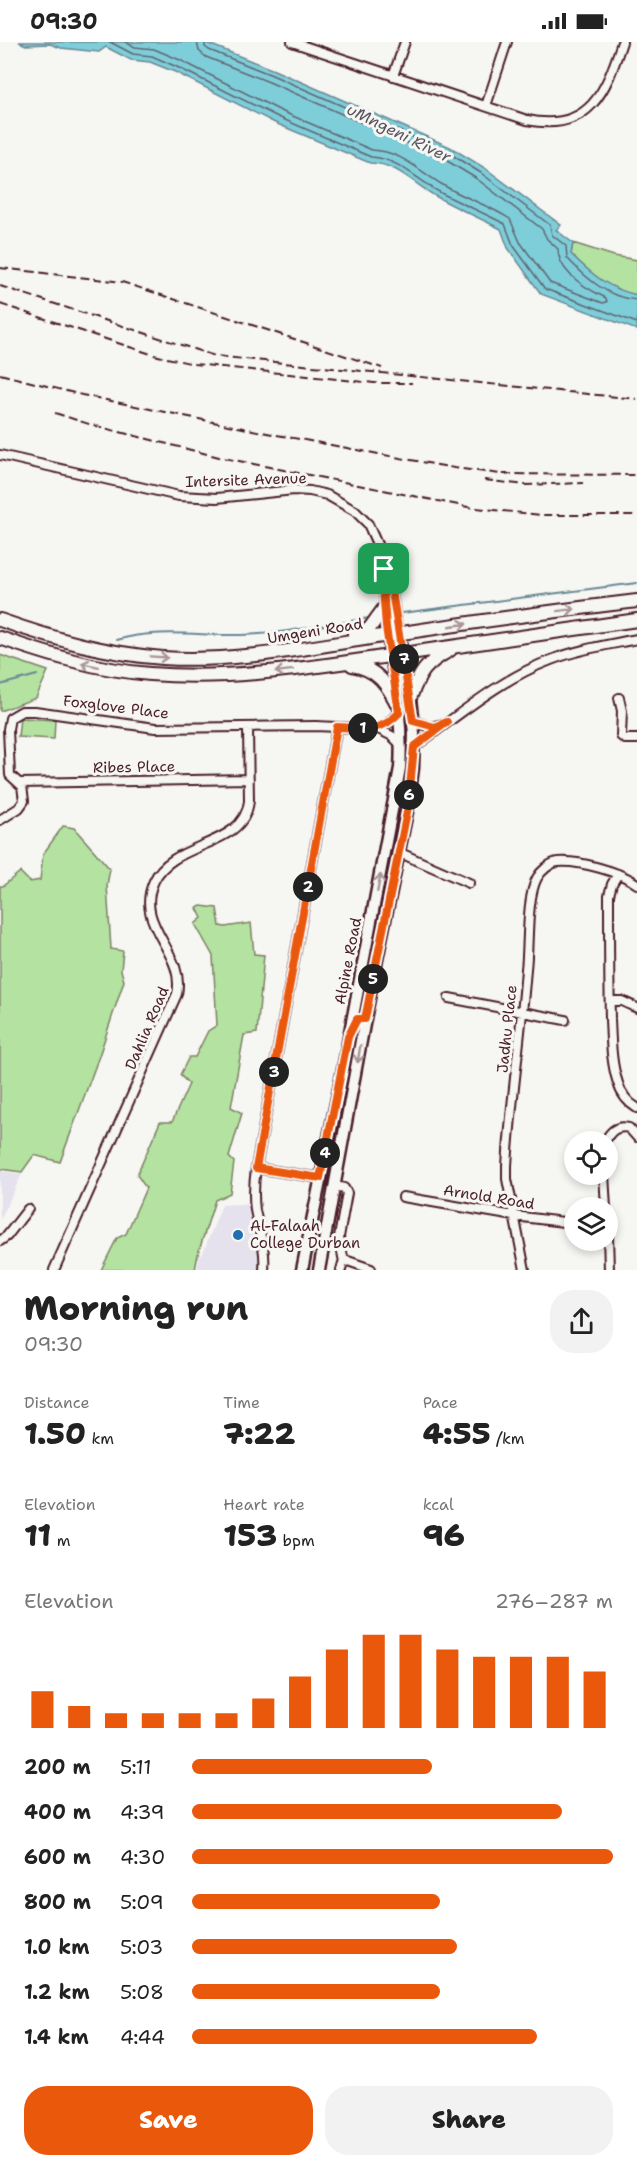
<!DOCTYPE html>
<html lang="en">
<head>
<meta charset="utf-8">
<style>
	:root { --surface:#fff; --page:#f2f2f2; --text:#222; --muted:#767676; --accent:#ea580c }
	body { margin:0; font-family:"Shantell Sans",sans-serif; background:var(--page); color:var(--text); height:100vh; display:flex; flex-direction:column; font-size:22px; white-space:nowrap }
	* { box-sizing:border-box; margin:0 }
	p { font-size:20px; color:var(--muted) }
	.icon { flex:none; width:33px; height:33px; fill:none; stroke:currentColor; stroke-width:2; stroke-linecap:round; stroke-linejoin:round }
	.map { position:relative; height:1228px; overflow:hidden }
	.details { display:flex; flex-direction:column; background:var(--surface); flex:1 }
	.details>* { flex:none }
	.buttons { position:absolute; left:564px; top:1089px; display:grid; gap:12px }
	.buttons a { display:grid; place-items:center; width:54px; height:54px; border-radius:50%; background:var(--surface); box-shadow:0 3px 9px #0003; font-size:30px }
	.pin { position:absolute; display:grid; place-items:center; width:51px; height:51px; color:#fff; margin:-26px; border-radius:12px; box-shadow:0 3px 9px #0006 }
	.km { position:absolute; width:30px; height:30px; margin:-15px; border-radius:50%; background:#222; color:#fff; font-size:16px; line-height:30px; text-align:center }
	.round { display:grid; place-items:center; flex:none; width:63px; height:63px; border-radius:24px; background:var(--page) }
	.summary { display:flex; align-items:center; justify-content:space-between; height:102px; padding:0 24px }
	h1 { font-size:33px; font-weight:800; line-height:45px }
	.figures { display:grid; grid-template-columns:repeat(3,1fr); gap:9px; height:102px; padding:6px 24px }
	.figures div { display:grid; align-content:center }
	.figures b { font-size:30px; font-weight:800 }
	.figures small { font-size:16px; font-weight:400 }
	.figures p { font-size:16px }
	.chart { height:168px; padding:12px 24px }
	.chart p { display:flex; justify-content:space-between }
	.chart svg { width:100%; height:108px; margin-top:6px; stroke:var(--accent); stroke-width:6 }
	.action { display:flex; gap:12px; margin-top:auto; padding:12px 24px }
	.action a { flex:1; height:69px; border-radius:24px; background:var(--accent); color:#fff; font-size:24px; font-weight:800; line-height:69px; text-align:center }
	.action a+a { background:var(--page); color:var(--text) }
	ul { padding:0 24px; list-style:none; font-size:20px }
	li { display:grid; grid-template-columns:96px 72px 1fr; align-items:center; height:45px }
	li i { height:15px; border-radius:8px; background:var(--accent) }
	.status { display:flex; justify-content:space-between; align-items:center; height:42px; padding:0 30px; background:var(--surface); direction:ltr }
	.status svg { height:16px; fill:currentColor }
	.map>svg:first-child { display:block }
</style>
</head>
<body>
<div class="status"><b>09:30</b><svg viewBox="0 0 49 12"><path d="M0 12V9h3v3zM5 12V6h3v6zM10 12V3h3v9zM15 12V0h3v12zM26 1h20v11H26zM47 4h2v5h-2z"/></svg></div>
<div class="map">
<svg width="637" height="1228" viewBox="0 0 637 1228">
	<rect width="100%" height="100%" fill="#f6f6f2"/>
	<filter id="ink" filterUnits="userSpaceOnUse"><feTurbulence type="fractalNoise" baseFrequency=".0167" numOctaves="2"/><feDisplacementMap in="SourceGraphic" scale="12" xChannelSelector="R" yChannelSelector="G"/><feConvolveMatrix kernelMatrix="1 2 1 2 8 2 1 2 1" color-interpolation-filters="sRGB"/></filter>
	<g filter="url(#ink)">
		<path fill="#e5e1ed" d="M0 1129 22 1132 0 1178Z
			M243 1162 259 1165 267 1201 270 1228H197L200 1213H202L222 1163Z"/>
		<path fill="#b3e2a1" stroke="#7e8066" stroke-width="1.5" d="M573 201 614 214 637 218V253C608 247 591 232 571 212Z
			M0 613 48 629 36 656 0 669Z
			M20 676 55 678 54 697 18 695Z
			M63 784 74 786 110 827 107 843 111 907 123 909 121 928 124 939 98 1017 60 1120 34 1113 22 1130 0 1127V844H3L20 830 30 840 40 838 43 812Z
			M201 864 217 866 220 884 225 885 251 881 254 912 264 913 257 991 244 993 231 1065 242 1071 229 1115 234 1120 230 1151 215 1158 198 1212 195 1228H101L117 1196 126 1192 146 1146 137 1133 160 1080H172L189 1042 180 1033 189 1015H195L208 989 217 983 213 914 195 882 202 876 197 866Z"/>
		<path fill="#7eceda" stroke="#698894" stroke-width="1.5" d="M19 0H204L274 28 450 105 485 126 561 183 556 188 573 201 571 212C591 232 609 247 637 253V288L541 252 508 206 501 187C480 176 458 167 437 155 415 143 397 121 370 121L275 81 175 30 150 20 131 18 106 5 99 10 61 6 50 2 26 3Z"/>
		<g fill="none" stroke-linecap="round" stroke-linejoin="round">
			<path stroke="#5f6571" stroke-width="1.5" d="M110 0 133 12 152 14 177 25 278 75 371 115C400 117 417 138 441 151 462 162 484 171 505 182L513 203 545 247 637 281
				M125 0 135 5 154 7 180 18 281 69 372 108C401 109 419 129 443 143 464 156 489 163 510 177L520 200 550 241 603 261 607 260 606 256C587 247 558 230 558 207L547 197 542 187 477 137 444 117 269 40 206 15 199 9 197 0
				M205 0V5L209 8 272 33 447 110 481 131 550 183 552 193 566 204 567 216C586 236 608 256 637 258"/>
			<path stroke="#698894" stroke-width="2" d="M402 571 637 541
				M117 598C157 586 200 594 241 593 284 592 327 582 370 576
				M0 643 37 633"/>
			<defs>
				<path id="minor" d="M292 0 527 78C590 91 606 49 622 0
					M393 34 405 0
					M486 64 507 0
					M0 413 179 454 217 456 294 448 310 449 327 453 355 469 368 482 380 509 384 527 382 533 388 593
					M384 527 389 531 398 591
					M619 656 622 669 621 694 625 697H637
					M413 679 430 685 440 683
					M378 687 386 683 399 671
					M414 705C458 674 500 637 551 618 579 607 608 603 637 597
					M19 741 249 737
					M0 778 19 766 24 759 22 744 10 733 8 687 10 676 22 669H35L155 686 316 684 378 687 392 694 401 703
					M398 810 469 841
					M618 832 612 842 609 853C609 895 609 936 610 977 611 998 611 1021 618 1041 621 1052 627 1060 637 1066
					M449 956 565 978
					M610 959H622L637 966
					M605 1100C610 1089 617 1083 629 1086L637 1095
					M256 1126 320 1136
					M604 1132 606 1166
					M335 1144 344 1146 347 1151 339 1195 344 1220
					M403 1155 514 1174 572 1181
					M608 1192 609 1228
					M0 1199 7 1194 28 1167
					M54 1228 177 952C186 909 133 884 154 839 173 798 244 807 249 759L248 686
					M264 1228C266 1206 259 1189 255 1168 253 1153 254 1140 256 1126L337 685
					M341 1228 343 1221 348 1219 371 1227
					M525 1228 507 1137V1124C511 1058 521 993 526 927 529 903 526 857 537 836 541 829 550 821 558 820 578 818 621 830 637 842"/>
				<path id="secondary" d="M302 1228 343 1027 400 726C403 681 395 638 388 593
					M319 1228 365 977 408 765 413 726 414 691 408 640 398 591"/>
				<path id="trunk" d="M0 578C54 597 107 612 163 616 239 621 315 604 389 593 472 580 554 569 637 559
					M354 592 369 587 385 565
					M0 596C49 613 98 628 150 632 235 639 319 624 403 612 481 600 559 589 637 578
					M352 623C378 627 388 643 399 666
					M410 656C420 630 425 622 450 608"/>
			</defs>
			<use href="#minor" stroke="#4a1f2b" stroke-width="12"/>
			<use href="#secondary" stroke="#4a1f2b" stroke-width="15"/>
			<use href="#trunk" stroke="#4a1f2b" stroke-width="16"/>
			<use href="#minor" stroke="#f6f6f2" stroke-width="8"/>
			<use href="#secondary" stroke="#f6f6f2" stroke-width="10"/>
			<use href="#trunk" stroke="#f6f6f2" stroke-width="12"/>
			<path stroke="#4a1f2b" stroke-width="2" stroke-dasharray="9 4.5" stroke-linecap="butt" d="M0 226 122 240 382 326
				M0 244 215 314 637 357
				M0 262 154 313 194 322 374 341H412
				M0 332 82 353 272 392 454 426 501 432 637 433
				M55 371 92 383 219 415 468 465 540 473H637
				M484 438 525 443 583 441"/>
		</g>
		<defs><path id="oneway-shaft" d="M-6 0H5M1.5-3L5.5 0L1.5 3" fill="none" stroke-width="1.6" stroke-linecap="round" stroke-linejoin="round" transform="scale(1.5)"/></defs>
		<g stroke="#a99598">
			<use href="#oneway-shaft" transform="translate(566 568) rotate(-7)"/>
			<use href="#oneway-shaft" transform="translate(458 583) rotate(-8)"/>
			<use href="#oneway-shaft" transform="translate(159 615) rotate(4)"/>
			<use href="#oneway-shaft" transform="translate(90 623) rotate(-168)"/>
			<use href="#oneway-shaft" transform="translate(284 629) rotate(173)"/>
			<use href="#oneway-shaft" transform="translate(379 841) rotate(-79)"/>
			<use href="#oneway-shaft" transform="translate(359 1012) rotate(99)"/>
		</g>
	</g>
	<g fill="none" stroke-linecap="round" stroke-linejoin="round" filter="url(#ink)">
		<defs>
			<path id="route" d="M384 527 389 531 413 679 435 685 447 680 414 705 408 765 365 977H357L348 995 320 1136 256 1126 337 685C364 686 379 692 399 671L386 585 382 533Z"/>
		</defs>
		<use href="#route" stroke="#fff" stroke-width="12"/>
		<use href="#route" stroke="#ea580c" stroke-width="8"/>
	</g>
	<circle fill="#1f6fb2" stroke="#f6f6f2" stroke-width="2" cx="238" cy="1193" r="6"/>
	<g text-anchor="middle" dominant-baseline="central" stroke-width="6" stroke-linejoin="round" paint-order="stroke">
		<g font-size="15" fill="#4a1f2b" stroke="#f6f6f2">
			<text transform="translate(246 438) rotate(-2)">Intersite Avenue</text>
			<text transform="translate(315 589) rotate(-9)">Umgeni Road</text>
			<text transform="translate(116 665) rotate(7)">Foxglove Place</text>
			<text transform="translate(134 725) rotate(-1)">Ribes Place</text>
			<text transform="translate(348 919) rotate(-79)">Alpine Road</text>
			<text transform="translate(147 986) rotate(-67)">Dahlia Road</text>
			<text transform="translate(507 987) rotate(-84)">Jadhu Place</text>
			<text transform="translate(489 1155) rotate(9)">Arnold Road</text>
		</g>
		<g font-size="15" fill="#4a1f2b" stroke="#f6f6f2" text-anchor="start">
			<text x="250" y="1184">Al-Falaah<tspan x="250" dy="17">College Durban</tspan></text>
		</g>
		<g font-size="16" font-style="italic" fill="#5a5460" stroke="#f6f6f2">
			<text transform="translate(399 91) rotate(26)">uMngeni River</text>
		</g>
	</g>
</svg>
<div class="buttons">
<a><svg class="icon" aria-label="locate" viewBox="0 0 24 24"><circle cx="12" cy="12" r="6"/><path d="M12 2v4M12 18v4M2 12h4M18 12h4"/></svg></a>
<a><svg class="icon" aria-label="layers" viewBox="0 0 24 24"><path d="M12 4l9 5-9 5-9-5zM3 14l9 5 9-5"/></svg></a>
</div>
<div class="pin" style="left:384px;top:527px;background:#1e9e55"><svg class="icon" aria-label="arrive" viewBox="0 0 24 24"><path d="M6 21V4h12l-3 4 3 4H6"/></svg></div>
<b class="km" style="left:363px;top:686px">1</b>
<b class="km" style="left:308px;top:845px">2</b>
<b class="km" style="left:274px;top:1030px">3</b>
<b class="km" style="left:325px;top:1111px">4</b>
<b class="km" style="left:373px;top:937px">5</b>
<b class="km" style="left:409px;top:753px">6</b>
<b class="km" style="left:404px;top:617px">7</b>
</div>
<section class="details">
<div class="summary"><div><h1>Morning run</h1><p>09:30</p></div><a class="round"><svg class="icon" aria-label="share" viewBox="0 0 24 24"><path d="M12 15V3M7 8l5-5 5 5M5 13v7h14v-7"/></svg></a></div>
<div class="figures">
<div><p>Distance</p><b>1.50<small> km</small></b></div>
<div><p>Time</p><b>7:22</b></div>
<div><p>Pace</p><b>4:55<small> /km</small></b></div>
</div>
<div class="figures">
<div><p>Elevation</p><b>11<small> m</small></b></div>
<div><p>Heart rate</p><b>153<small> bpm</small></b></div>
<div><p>kcal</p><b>96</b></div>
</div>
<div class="chart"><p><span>Elevation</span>276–287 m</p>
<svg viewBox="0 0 160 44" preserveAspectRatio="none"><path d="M5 44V29M15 44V35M25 44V38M35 44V38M45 44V38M55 44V38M65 44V32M75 44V23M85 44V12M95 44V6M105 44V6M115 44V12M125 44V15M135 44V15M145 44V15M155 44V21"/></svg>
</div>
<ul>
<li><b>200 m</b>5:11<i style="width:57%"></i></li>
<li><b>400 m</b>4:39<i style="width:88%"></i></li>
<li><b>600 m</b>4:30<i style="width:100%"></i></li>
<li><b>800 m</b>5:09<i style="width:59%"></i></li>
<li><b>1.0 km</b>5:03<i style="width:63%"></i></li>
<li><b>1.2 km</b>5:08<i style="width:59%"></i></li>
<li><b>1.4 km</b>4:44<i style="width:82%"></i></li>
</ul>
<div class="action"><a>Save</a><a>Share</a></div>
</section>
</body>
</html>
